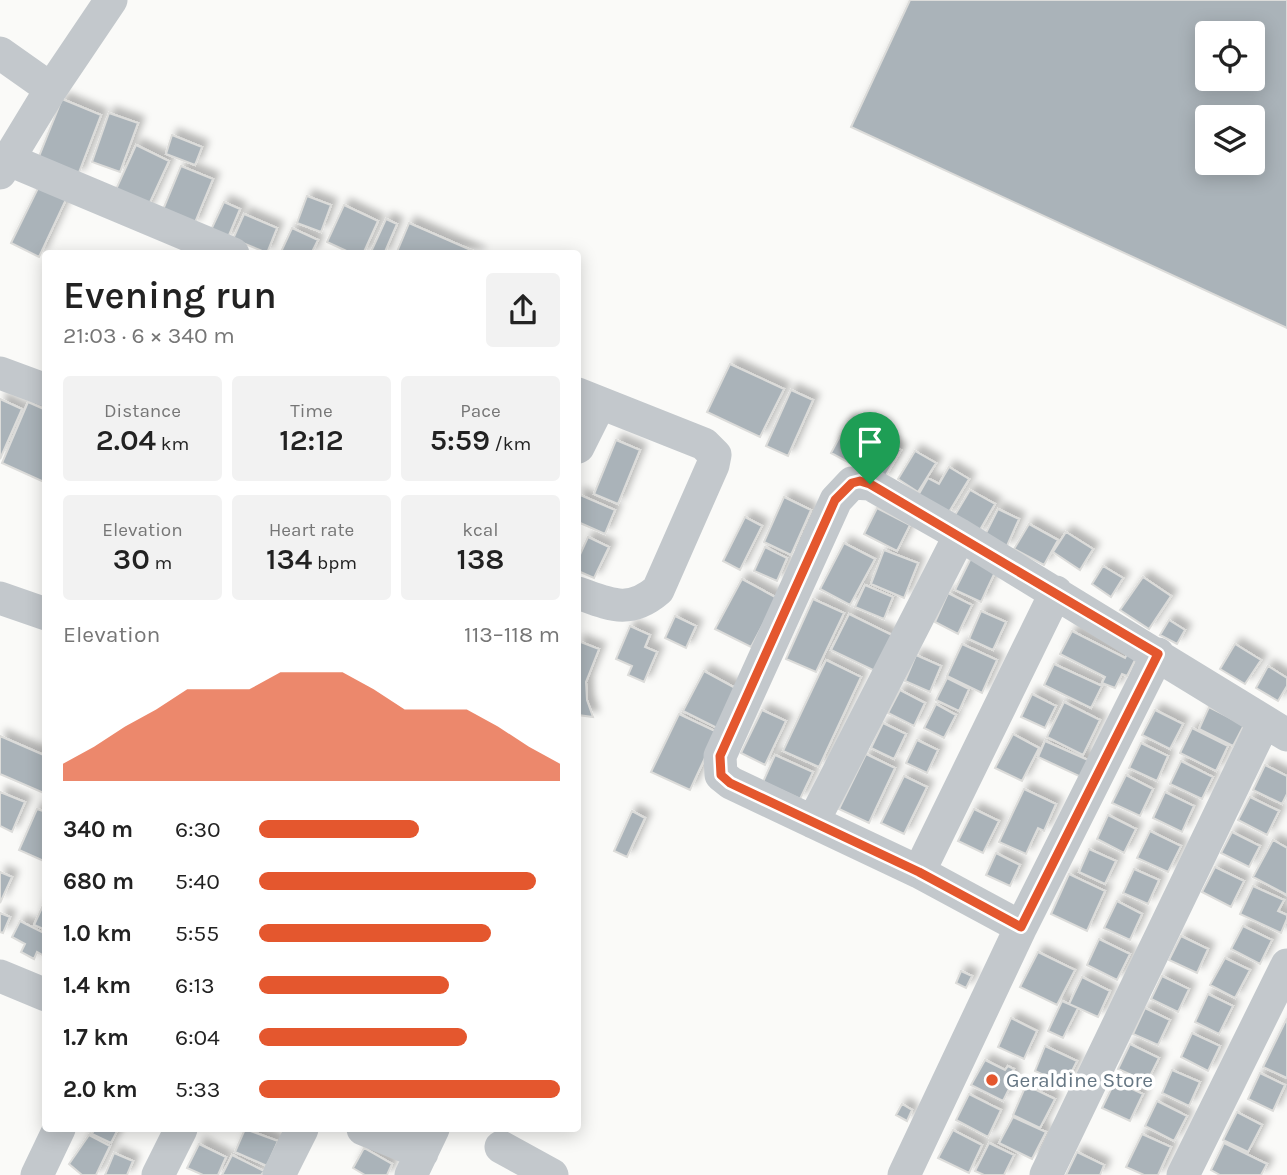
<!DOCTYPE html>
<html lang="en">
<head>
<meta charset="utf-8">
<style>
	:root { --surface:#fff; --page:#f2f2f2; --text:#222; --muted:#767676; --accent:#e4572e }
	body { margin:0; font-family:Karla,sans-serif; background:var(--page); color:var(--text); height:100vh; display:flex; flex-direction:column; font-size:26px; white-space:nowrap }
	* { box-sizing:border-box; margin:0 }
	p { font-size:23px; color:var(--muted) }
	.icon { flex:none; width:38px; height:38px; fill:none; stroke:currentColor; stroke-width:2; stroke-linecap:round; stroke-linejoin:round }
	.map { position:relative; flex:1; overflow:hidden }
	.details { position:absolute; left:42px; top:250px; width:539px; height:882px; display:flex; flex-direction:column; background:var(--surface); border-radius:7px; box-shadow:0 4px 18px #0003 }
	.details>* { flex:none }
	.controls { position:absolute; left:1195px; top:21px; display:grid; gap:14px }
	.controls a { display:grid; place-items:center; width:70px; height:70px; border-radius:7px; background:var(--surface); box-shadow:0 4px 18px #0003; font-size:35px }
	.pin { position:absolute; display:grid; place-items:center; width:60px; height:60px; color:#fff; margin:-72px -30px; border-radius:50% 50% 50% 0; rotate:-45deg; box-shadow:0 0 7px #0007 }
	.pin .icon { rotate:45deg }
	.round { display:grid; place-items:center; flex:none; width:74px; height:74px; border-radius:7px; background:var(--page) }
	.head { display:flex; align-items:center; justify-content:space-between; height:119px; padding:0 21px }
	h1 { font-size:38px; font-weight:600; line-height:52px }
	.metrics { display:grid; grid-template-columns:repeat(3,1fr); gap:10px; height:119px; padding:7px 21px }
	.metrics div { display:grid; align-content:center; border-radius:7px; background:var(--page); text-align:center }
	.metrics b { font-size:30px; font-weight:600 }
	.metrics small { font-size:19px; font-weight:400 }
	.metrics p { font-size:19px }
	.chart { height:196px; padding:14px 21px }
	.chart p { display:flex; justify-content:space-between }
	.chart svg { width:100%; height:126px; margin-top:7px; fill:var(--accent); opacity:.7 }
	ul { padding:0 21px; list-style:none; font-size:23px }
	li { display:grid; grid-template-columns:112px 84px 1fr; align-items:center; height:52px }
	li i { height:18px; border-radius:9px; background:var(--accent) }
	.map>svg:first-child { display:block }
</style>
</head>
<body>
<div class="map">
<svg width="1287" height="1175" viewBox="0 0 1287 1175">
	<defs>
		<filter id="shadow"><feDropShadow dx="6" dy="-6" stdDeviation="3.5" flood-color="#0004"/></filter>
	</defs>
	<rect width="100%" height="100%" fill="#fafaf8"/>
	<path fill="#aab3b9" stroke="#dcdcda" stroke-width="2" fill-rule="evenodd" filter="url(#shadow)" d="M910 0H1287V328L851 127ZM1208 33H1253V79H1208ZM1208 117H1253V163H1208Z
		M62 99 101 115 78 175 38 159Z
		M109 113 138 123 120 172 92 162Z
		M172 135 202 147 195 165 166 154Z
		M136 145 169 161 146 211 113 196Z
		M181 166 213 179 194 225 162 212Z
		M42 180 69 193 39 257 11 243Z
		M307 196 331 205 321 232 297 223Z
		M224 202 240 209 227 240 210 232Z
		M344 205 378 221 363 254H353L327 242Z
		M244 214 277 228 267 253 233 239Z
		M386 219 397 224 384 254H370Z
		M409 223 480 254H396Z
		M292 228 318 240 311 254H280Z
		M730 364 784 389 760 437 707 412Z
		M791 390 813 400 788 456 766 446Z
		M0 399 22 409 0 459Z
		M28 402 46 410 44 482 2 463Z
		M848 421 873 435 857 467 831 453Z
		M879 437 901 450 883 480 862 467Z
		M616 440 640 450 618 504 594 494Z
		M915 451 936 463 918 492 898 479Z
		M949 467 969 479 946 517 916 499 928 478 939 484Z
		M970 490 995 504 977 535 952 520Z
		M578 494 615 510 605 534 578 522Z
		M784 497 811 510 791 555 764 542Z
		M877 508 910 525 897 551 864 534Z
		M998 509 1019 519 1006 548 984 537Z
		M745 517 762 526 740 570 723 561Z
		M1029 524 1058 540 1044 565 1014 549Z
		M1066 532 1093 549 1080 570 1053 552Z
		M588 537 609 547 594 578 578 571V559Z
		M844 543 875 559 850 605 820 589Z
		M765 547 787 558 777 581 754 571Z
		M884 550 918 563 904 598 871 584Z
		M971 558 996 570 981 602 955 590Z
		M1103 566 1123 578 1111 597 1092 584Z
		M1143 577 1171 596 1149 629 1120 610Z
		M742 579 777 598 751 647 715 629Z
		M865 585 893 597 884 619 855 607Z
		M948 593 972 605 958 634 935 622Z
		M813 599 844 613 816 672 786 659Z
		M981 611 1006 622 993 650 969 639Z
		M849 614 892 635 875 671 831 650Z
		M675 616 696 626 686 648 665 638Z
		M1169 620 1185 630 1177 644 1160 635Z
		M630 626 650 635 645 647 657 652 644 682 628 675 632 666 616 659Z
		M1072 631 1125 658 1128 652 1137 656 1127 676 1122 674 1115 688 1102 683 1105 677 1060 654Z
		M578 641 599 649 586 682 587 700 593 717 578 715Z
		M962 644 997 660 982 693 947 676Z
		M1235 644 1261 660 1245 684 1220 669Z
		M916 655 941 666 930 692 905 681Z
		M826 660 861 677 819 767 783 751Z
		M1054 664 1102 686 1091 708 1044 685Z
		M1268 666 1287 678V686L1278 701 1256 688Z
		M704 671 739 690 719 729 683 711Z
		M947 678 969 689 959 711 936 700Z
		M900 690 925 703 914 726 888 713Z
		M1032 694 1056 706 1045 728 1021 717Z
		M1064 702 1100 720 1083 755 1047 737Z
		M936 704 956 715 944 738 924 728Z
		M1209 707 1244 725 1233 746 1199 729Z
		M762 710 786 721 765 765 741 753Z
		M1155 710 1183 724 1170 749 1142 735Z
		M679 714 717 732 690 790 651 772Z
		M883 723 906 734 894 759 871 748Z
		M1192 728 1228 746 1216 771 1180 753Z
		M1013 734 1039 748 1022 781 995 768Z
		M0 736 46 756V794L0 774Z
		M917 740 938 750 927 773 906 763Z
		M1045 741 1088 760 1081 777 1038 757Z
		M1141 743 1168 756 1157 781 1129 768Z
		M866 754 895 768 869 823 839 809Z
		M775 755 813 772 800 799 763 782Z
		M1181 761 1213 777 1202 799 1170 784Z
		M1265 765 1287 776V794L1282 804 1253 790Z
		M1126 775 1153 789 1140 816 1112 803Z
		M904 776 927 787 904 834 881 823Z
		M1024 789 1056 804 1044 831 1038 828 1026 854 999 842Z
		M0 792 25 802 12 832 0 826Z
		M1165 792 1194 806 1182 832 1153 818Z
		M1250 797 1279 811 1267 835 1238 820Z
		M37 809 46 812V862L19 850Z
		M974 809 999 821 983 853 958 841Z
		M632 811 645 818 627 857 614 851Z
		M1108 815 1136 829 1124 853 1097 839Z
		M1150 831 1181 846 1168 872 1137 858Z
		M1232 832 1260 846 1249 867 1221 853Z
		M1273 840 1287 848V895L1253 877Z
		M1089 849 1116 861 1105 884 1079 872Z
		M996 853 1020 865 1010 886 986 875Z
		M1215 867 1244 881 1231 907 1202 892Z
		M1134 869 1159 880 1148 904 1123 893Z
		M0 872 12 877 0 903Z
		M1069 874 1105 891 1087 931 1051 914Z
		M1253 886 1284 900 1278 911 1287 915V919L1281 933 1240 914Z
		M46 899V930L34 925Z
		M1117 901 1142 914 1130 940 1104 928Z
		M0 913 10 917 3 933 0 932Z
		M20 921 46 934V957L37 952 34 959 21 952 25 944 12 937Z
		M1243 926 1272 940 1260 964 1231 949Z
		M1181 936 1208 949 1197 973 1169 960Z
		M1099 939 1130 954 1117 980 1087 965Z
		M1038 952 1075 970 1057 1005 1020 987Z
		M1225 958 1250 970 1235 998 1210 985Z
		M961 971 972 976 966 988 956 983Z
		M1162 976 1189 989 1178 1012 1151 999Z
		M1082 977 1110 991 1098 1017 1069 1004Z
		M1208 994 1233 1006 1219 1034 1195 1022Z
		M1062 1001 1078 1008 1063 1038 1048 1031Z
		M1145 1008 1170 1020 1158 1045 1133 1034Z
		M1011 1018 1037 1031 1024 1059 998 1047Z
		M1287 1018V1078L1263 1067Z
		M1192 1033 1220 1046 1208 1071 1181 1057Z
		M1130 1044 1159 1058 1147 1082 1118 1069Z
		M1045 1046 1077 1061 1065 1085 1035 1071Z
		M985 1060 1005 1070 1008 1066 1014 1069 1011 1074 1015 1077 1003 1101 971 1085Z
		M1172 1070 1200 1082 1189 1106 1162 1093Z
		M1260 1073 1285 1085 1273 1111 1248 1099Z
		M1115 1081 1143 1094 1130 1121 1102 1108Z
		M1026 1085 1055 1099 1040 1128 1013 1115Z
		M969 1094 1001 1110 988 1137 956 1120Z
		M1157 1101 1187 1116 1174 1141 1145 1126Z
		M902 1104 912 1110 907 1121 896 1115Z
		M1237 1112 1262 1125 1248 1152 1223 1140Z
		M1013 1117 1046 1132 1032 1159 999 1143Z
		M91 1129H118L111 1143 92 1134 94 1130Z
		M245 1129 278 1141 267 1166 235 1152Z
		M953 1130 982 1145 969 1173 938 1158Z
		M1142 1134 1171 1147 1158 1175H1144L1126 1167Z
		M89 1135 110 1146 96 1175H82L69 1164Z
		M989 1143 1014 1155 1004 1175H984L975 1171Z
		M1224 1143 1267 1164 1261 1175H1220L1211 1170Z
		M199 1144 226 1157 218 1175H203L187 1168Z
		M364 1148 392 1164 387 1175H365L353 1168Z
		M1077 1152 1104 1165 1100 1175H1066Z
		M114 1153 133 1161 127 1175H105Z
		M232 1155 264 1171 261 1175H222Z"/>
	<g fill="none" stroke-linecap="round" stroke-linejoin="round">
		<path stroke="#c3c8cc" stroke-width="33" d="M0 53 51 89
			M7 159 233 254
			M0 173 51 89 111 0
			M0 373 46 390
			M578 394 704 444 715 455 713 465 658 590C629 615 609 604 578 593
			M578 447 600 403
			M0 598 46 614
			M813 822 960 535
			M919 872 1056 592
			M1021 927 919 872 731 783 721 775 720 756 836 500 852 483 870 484 960 535 1287 735
			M0 976 46 995
			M363 1129 422 1153
			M501 1147 552 1175
			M37 1175 59 1129
			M158 1175 181 1129
			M279 1175 302 1129
			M411 1175 433 1129
			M904 1175 1021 927 1158 654
			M1046 1175 1264 722
			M1183 1175 1287 965"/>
	</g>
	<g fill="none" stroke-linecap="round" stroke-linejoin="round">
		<defs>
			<path id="route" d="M860 481 870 484 1158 654 1021 927 919 872 730 783 721 775 720 756 835 500 852 483Z"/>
		</defs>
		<use href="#route" stroke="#fff" stroke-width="14"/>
		<use href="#route" stroke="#e4572e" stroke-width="9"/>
	</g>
	<circle fill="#e4572e" stroke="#fff" stroke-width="2.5" cx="992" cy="1080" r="7"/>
	<g text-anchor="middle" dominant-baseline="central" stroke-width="7" stroke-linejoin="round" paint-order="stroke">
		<g font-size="21" fill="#657683" stroke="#fff" text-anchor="start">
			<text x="1006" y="1080">Geraldine Store</text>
		</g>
	</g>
</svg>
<div class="controls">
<a><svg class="icon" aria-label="locate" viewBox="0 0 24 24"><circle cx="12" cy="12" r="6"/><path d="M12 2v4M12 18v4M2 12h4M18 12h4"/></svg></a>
<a><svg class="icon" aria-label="layers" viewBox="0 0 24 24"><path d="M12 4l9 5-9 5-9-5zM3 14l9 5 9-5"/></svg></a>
</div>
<div class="pin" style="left:870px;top:484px;background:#1e9e55"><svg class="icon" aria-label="arrive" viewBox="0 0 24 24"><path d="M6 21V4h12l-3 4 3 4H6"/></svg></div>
<section class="details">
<div class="head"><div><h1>Evening run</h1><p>21:03 · 6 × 340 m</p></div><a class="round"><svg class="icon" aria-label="share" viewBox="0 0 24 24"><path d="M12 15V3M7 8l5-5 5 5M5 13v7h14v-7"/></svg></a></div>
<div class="metrics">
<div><p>Distance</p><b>2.04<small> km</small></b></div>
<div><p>Time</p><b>12:12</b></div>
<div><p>Pace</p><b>5:59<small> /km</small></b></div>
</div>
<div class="metrics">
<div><p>Elevation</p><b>30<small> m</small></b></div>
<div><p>Heart rate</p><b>134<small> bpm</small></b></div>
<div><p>kcal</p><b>138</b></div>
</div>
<div class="chart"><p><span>Elevation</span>113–118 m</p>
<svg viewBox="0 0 160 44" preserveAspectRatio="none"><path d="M0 44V38L10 32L20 25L30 19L40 12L50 12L60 12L70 6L80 6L90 6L100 12L110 19L120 19L130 19L140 25L150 32L160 38V44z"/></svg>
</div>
<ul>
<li><b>340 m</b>6:30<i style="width:53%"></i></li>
<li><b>680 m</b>5:40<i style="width:92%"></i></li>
<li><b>1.0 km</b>5:55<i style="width:77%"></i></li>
<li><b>1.4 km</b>6:13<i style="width:63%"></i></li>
<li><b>1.7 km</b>6:04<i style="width:69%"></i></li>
<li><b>2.0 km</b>5:33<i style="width:100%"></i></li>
</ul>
</section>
</div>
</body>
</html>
